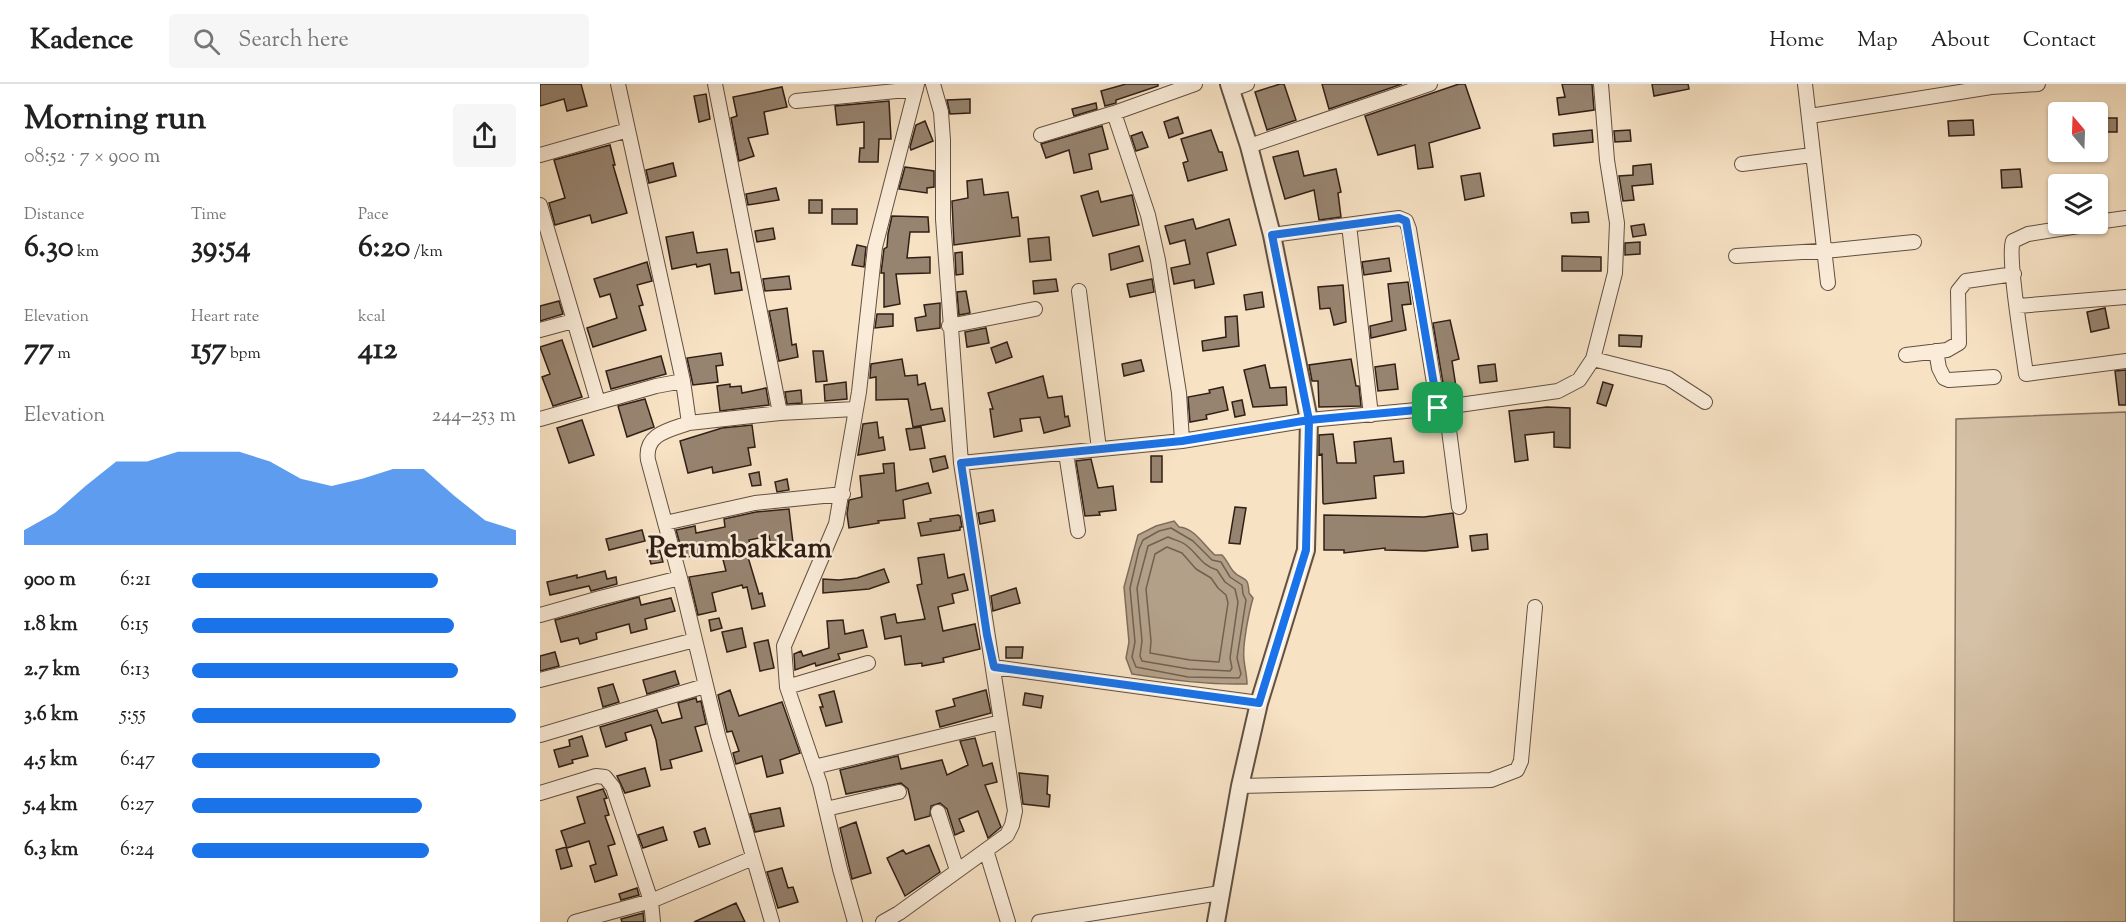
<!DOCTYPE html>
<html lang="en">
<head>
<meta charset="utf-8">
<style>
	:root { --surface:#fff; --page:#f6f6f6; --text:#222; --muted:#767676; --line:#e0e0e0; --accent:#1a73e8 }
	body { margin:0; font-family:"Sorts Mill Goudy",serif; background:var(--page); color:var(--text); height:100vh; display:flex; flex-direction:column; font-size:22px; white-space:nowrap }
	* { box-sizing:border-box; margin:0 }
	p { font-size:20px; color:var(--muted) }
	.icon { flex:none; width:33px; height:33px; fill:none; stroke:currentColor; stroke-width:2; stroke-linecap:round; stroke-linejoin:round }
	.map { position:relative; flex:1; overflow:hidden }
	.side { display:flex; flex-direction:column; background:var(--surface); width:540px }
	.side>* { flex:none }
	.needle { width:39px; rotate:341deg }
	.tools { position:absolute; left:1508px; top:18px; display:grid; gap:12px }
	.tools a { display:grid; place-items:center; width:60px; height:60px; border-radius:6px; background:var(--surface); box-shadow:0 2px 4px #0004; font-size:30px }
	.pin { position:absolute; display:grid; place-items:center; width:51px; height:51px; color:#fff; margin:-26px; border-radius:12px; box-shadow:0 3px 9px #0006 }
	.round { display:grid; place-items:center; flex:none; width:63px; height:63px; border-radius:6px; background:var(--page) }
	.headline { display:flex; align-items:center; justify-content:space-between; height:102px; padding:0 24px }
	h1 { font-size:33px; font-weight:800; line-height:45px }
	.stats { display:grid; grid-template-columns:repeat(3,1fr); gap:9px; height:102px; padding:6px 24px }
	.stats div { display:grid; align-content:center }
	.stats b { font-size:30px; font-weight:800 }
	.stats small { font-size:16px; font-weight:400 }
	.stats p { font-size:16px }
	.chart { height:168px; padding:12px 24px }
	.chart p { display:flex; justify-content:space-between }
	.chart svg { width:100%; height:108px; margin-top:6px; fill:var(--accent); opacity:.7 }
	ul { padding:0 24px; list-style:none; font-size:20px }
	li { display:grid; grid-template-columns:96px 72px 1fr; align-items:center; height:45px }
	li i { height:15px; border-radius:8px; background:var(--accent) }
	header { display:flex; align-items:center; gap:36px; box-sizing:border-box; height:84px; padding:0 30px; background:var(--surface); border-bottom:2px solid var(--line) }
	header strong { font-size:28px }
	nav { display:flex; gap:33px; margin-inline-start:auto; font-size:21px }
	.search { width:420px; height:54px; background:var(--page); display:flex; align-items:center; gap:15px; box-sizing:border-box; padding:0 21px; border-radius:6px; color:var(--muted); font-size:22px }
	main { display:flex; flex:1; min-height:0 }
	.map>svg:first-child { display:block }
</style>
</head>
<body>
<header>
<strong>Kadence</strong>
<div class="search"><svg class="icon" aria-label="search" viewBox="0 0 24 24"><circle cx="10" cy="10" r="6"/><path d="M15 15l6 6"/></svg>Search here</div>
<nav><a>Home</a><a>Map</a><a>About</a><a>Contact</a></nav>
</header>
<main>
<section class="side">
<div class="headline"><div><h1>Morning run</h1><p>08:52 · 7 × 900 m</p></div><a class="round"><svg class="icon" aria-label="share" viewBox="0 0 24 24"><path d="M12 15V3M7 8l5-5 5 5M5 13v7h14v-7"/></svg></a></div>
<div class="stats">
<div><p>Distance</p><b>6.30<small> km</small></b></div>
<div><p>Time</p><b>39:54</b></div>
<div><p>Pace</p><b>6:20<small> /km</small></b></div>
</div>
<div class="stats">
<div><p>Elevation</p><b>77<small> m</small></b></div>
<div><p>Heart rate</p><b>157<small> bpm</small></b></div>
<div><p>kcal</p><b>412</b></div>
</div>
<div class="chart"><p><span>Elevation</span>244–253 m</p>
<svg viewBox="0 0 160 44" preserveAspectRatio="none"><path d="M0 44V38L10 31L20 20L30 10L40 10L50 6L60 6L70 6L80 10L90 17L100 20L110 17L120 13L130 13L140 24L150 34L160 38V44z"/></svg>
</div>
<ul>
<li><b>900 m</b>6:21<i style="width:76%"></i></li>
<li><b>1.8 km</b>6:15<i style="width:81%"></i></li>
<li><b>2.7 km</b>6:13<i style="width:82%"></i></li>
<li><b>3.6 km</b>5:55<i style="width:100%"></i></li>
<li><b>4.5 km</b>6:47<i style="width:58%"></i></li>
<li><b>5.4 km</b>6:27<i style="width:71%"></i></li>
<li><b>6.3 km</b>6:24<i style="width:73%"></i></li>
</ul>
</section>
<div class="map">
<svg width="1586" height="838" viewBox="0 0 1586 838">
	<rect width="100%" height="100%" fill="#f7e2c4"/>
	<filter id="stains"><feTurbulence type="fractalNoise" baseFrequency=".00333" numOctaves="4"/><feColorMatrix values="0 0 0 0 .2 0 0 0 0 .09 0 0 0 0 .02 0 0 0 .5 -.17"/></filter>
	<radialGradient id="worn" r=".72"><stop offset=".6" stop-color="#630" stop-opacity="0"/><stop offset="1" stop-color="#630" stop-opacity=".3"/></radialGradient>
	<path fill="#d5c1a6" stroke="#82705e" stroke-width="1.5" d="M1586 328V838H1414L1416 335Z"/>
	<path fill="#b3a089" stroke="#7f6c5b" stroke-width="1.5" d="M634 437 639 443C655 444 664 462 675 471H682C687 476 689 482 693 487 702 498 708 489 709 509L713 514C709 528 702 562 704 576 705 585 707 592 707 600 668 601 631 596 592 590L586 574 589 558 584 503 598 451 616 442Z"/>
	<g fill="none" stroke-linecap="round" stroke-linejoin="round">
		<path stroke="#726050" stroke-width="1.5" d="M631 444 653 457 672 476 681 478 690 493 702 501 703 510 706 516 697 574 701 590 699 594 648 593 596 583 592 573 595 558 590 504 599 465 603 456 619 447Z
			M628 453C634 456 641 457 646 461 658 470 662 482 677 486L685 498 695 505 698 518 690 574 692 584 690 587 649 585 602 577 600 572 602 557 597 504 608 462Z
			M627 463 642 469 656 485 671 494 678 504 686 511 688 519 679 578 650 576 610 569 611 557 606 505 615 470Z"/>
	</g>
	<path fill="#978470" stroke="#301f16" stroke-width="1.5" d="M0 0H41L47 22 27 27 24 15 0 22Z
		M586 0H618V2L576 16V19L565 22 561 7Z
		M740 0H744L756 36 727 46 715 8Z
		M782 0H862L789 25Z
		M919 0H925L940 44 889 59 893 83 878 85 875 61 838 71 825 32Z
		M1022 0H1052L1054 26 1019 31 1017 14 1025 13Z
		M1112 0H1148L1149 5 1114 12Z
		M242 3 247 23 224 28 228 50 208 54 214 72 199 77 191 34 197 32 193 13Z
		M166 10 170 35 159 38 154 12Z
		M430 15V29L410 30 407 16Z
		M349 17 351 55H339L338 78H319L320 64H324V38L297 41 295 22Z
		M556 19 557 25 534 32 532 25Z
		M638 33 643 49 629 54 624 38Z
		M1557 34H1577V48H1557Z
		M1433 36 1434 51 1409 52 1408 37Z
		M385 37 393 57 371 66 370 63 376 41Z
		M562 42 568 65 549 70 552 85 534 89 529 66 506 74 501 60Z
		M671 46 679 68H682L687 86 648 97 643 79 648 77 641 55Z
		M1052 46 1053 58 1014 62 1013 50Z
		M1090 46 1091 57 1075 58 1074 47Z
		M602 48 608 63 596 67 591 52Z
		M70 61 75 81H73L87 129 52 139 50 131 15 141 9 119 25 114 14 76Z
		M758 67 764 92 796 85 801 108 798 109 801 133 779 136 774 106 745 115 733 73Z
		M133 79 136 92 109 99 106 86Z
		M1111 80 1113 100 1092 102 1094 116 1083 117 1079 92 1093 91V82Z
		M365 83 394 87V103L387 104V109L359 105Z
		M1480 85 1482 103 1462 104 1461 86Z
		M940 89 944 112 925 116 921 92Z
		M442 95 444 111 468 108 472 134 478 133 480 152 414 161 412 117 428 114 427 97Z
		M236 104 239 116 208 121 206 110Z
		M558 107 561 118 592 111 599 141 553 152 541 112Z
		M269 116H282V129H269Z
		M292 125H317V140H292Z
		M1048 128 1049 138 1032 139 1031 129Z
		M352 132 388 133 389 148H370L367 174 390 173V189L356 190 360 220 344 223V189H341L344 165 347 163 348 150Z
		M653 135 656 145 689 135 696 161 667 169 674 200 655 204 654 196 634 200 631 184 650 180 645 156 630 160 625 142Z
		M1104 140 1106 151 1093 153 1091 142Z
		M233 144 235 155 217 158 215 147Z
		M153 148 157 169 187 165 191 189 199 188 202 206 175 210 170 180 157 183 156 180 132 185 126 153Z
		M509 153 511 176 490 178 488 155Z
		M1100 158V170L1085 171V159Z
		M317 161 326 163 324 183 312 181Z
		M599 162 603 177 571 186 569 170Z
		M422 168 423 190 416 191 415 169Z
		M1022 172 1061 173V187H1022Z
		M849 174 851 187 824 191 822 178Z
		M107 178 112 197 97 201 103 221 99 222 106 246 53 263 47 244 77 234 70 210 60 213 54 195Z
		M249 192 251 205 225 207 223 195Z
		M516 195 518 207 494 210 493 197Z
		M612 195 614 208 590 213 587 200Z
		M868 198 871 220 862 221 866 246 831 254 830 242 852 237 848 200Z
		M803 201 806 238 794 241 790 224 780 225 778 203Z
		M426 207 430 229 419 231 417 208Z
		M722 208 724 223 706 226 704 211Z
		M19 217 23 230 0 237V222Z
		M400 219V244L377 247 375 234 386 232 384 221Z
		M247 224 252 261 256 260 258 273 239 277 229 227Z
		M1565 224 1569 244 1551 248 1547 228Z
		M337 230H353V242L335 244Z
		M697 232 699 262 663 267 662 257 686 253 685 233Z
		M910 236 919 275 912 277 916 303 904 305 893 239Z
		M446 244 449 259 427 263 425 248Z
		M1079 251 1102 252 1101 263 1079 262Z
		M22 256 42 313 13 322 2 293 10 290 0 263Z
		M467 258 472 273 456 279 451 264Z
		M273 267H283L287 297 276 298Z
		M181 269 183 281 176 282 178 298 153 301 147 274Z
		M121 272 126 290 71 305 66 287Z
		M362 275 365 292 377 291 378 301 385 299 391 326 402 324 405 337 373 343 368 315 336 316V293L330 294 331 280Z
		M811 275 816 302H819L821 322 779 323 778 297H772L769 281Z
		M601 276 604 287 584 292 582 280Z
		M855 280 858 305 838 307 835 283Z
		M955 280 957 297 940 299 938 282Z
		M725 281 730 304 746 303 747 321 713 323 704 286Z
		M1586 286V321H1579L1575 287Z
		M503 292 508 314 522 312 525 333 528 332 530 342 504 349 500 333 480 335 482 347 454 353 450 325H453L448 309Z
		M306 298 307 315 285 317 284 301Z
		M1063 298 1073 301 1066 322 1057 319Z
		M190 300V303L201 302 202 309 226 304 229 321 180 327 177 302Z
		M683 303 688 326 666 331 667 335 650 338 648 313 670 309 669 306Z
		M261 306 262 319 247 320 245 308Z
		M105 315 114 343 87 353 78 322Z
		M702 316 705 331 695 333 692 318Z
		M1007 323 1030 324V364L1014 363V348L985 351 988 376 975 378 969 327Z
		M42 336 54 371 29 379 17 344Z
		M337 338 339 354 343 353 345 366 318 371 323 340Z
		M212 341 215 363 208 364 211 381 173 389 172 383 148 389 140 357 182 344Z
		M381 343 385 364 370 366 366 345Z
		M793 350 797 379H816L814 358 851 354 854 378 863 377 864 389 834 392 836 414 784 420 783 419 782 370 779 371V351Z
		M405 372 408 384 393 388 390 375Z
		M611 372H622V398H611Z
		M551 375 558 404 573 402 576 426 559 428 560 431 545 432 536 377Z
		M354 379 356 407 388 399 391 409 363 416 365 434 338 437 339 439 309 444 307 430 309 416 322 413 320 392 344 389 343 380Z
		M219 388 221 401 212 402 209 390Z
		M247 395 249 406 237 408 235 398Z
		M695 423 706 424 700 460 689 459Z
		M249 425 253 459 231 462 229 452 209 456 210 462 205 463 219 510 222 509 225 522 212 525 207 503 203 504 202 501 172 509 176 527 158 531 149 493 186 487 180 464 144 474 136 446 155 442 156 449 185 443 184 435 216 428Z
		M453 426 455 437 440 440 438 429Z
		M913 429 918 463 885 467 845 466V464L804 469V466H784V431L884 433Z
		M418 431 420 432 422 443H420V446L381 452 378 439 391 437 390 435Z
		M102 446 105 457 69 466 66 455Z
		M947 450 948 465 932 467 930 452Z
		M119 464 123 478 111 480 107 466Z
		M404 470 408 494 424 490 428 506 412 510 414 519 398 523 403 547 435 540 440 565 403 574 404 578 382 582V579L365 581 361 552 345 555 341 533 355 530 357 539 385 535 377 501 382 500 378 474Z
		M344 485 349 498 329 505 283 509V495L299 496 317 494Z
		M65 487 67 495 76 493 77 500 51 507 49 502 10 511 7 498 37 491V494Z
		M476 504 480 519 453 527 451 512Z
		M99 513 101 521 131 514 135 527 105 535 107 545 91 549 89 540 56 549 57 555 40 560 38 554 21 558 15 536Z
		M179 534 182 544 171 547 169 536Z
		M303 536 305 550 323 546 327 563 298 570 300 575 276 582 275 579 255 586 254 570 261 567 263 572 289 564 287 537Z
		M202 544 206 563 187 568 182 548Z
		M228 556 234 584 220 587 214 559Z
		M466 563H483L482 574H466Z
		M15 568 19 582 0 587V572Z
		M135 587 139 600 107 610 103 596Z
		M73 600 79 618 63 623 58 604Z
		M190 606 199 632 242 618 260 669 240 676 243 689 227 693 222 672 196 680 193 669 199 667 192 647 187 648 178 611Z
		M446 606 451 629 400 643 396 627 415 622 413 615Z
		M294 607 302 638 286 642 280 623H283L279 611Z
		M485 609 503 612 501 624 483 621Z
		M156 614 157 618 161 617 166 640 155 643 162 667 130 676 132 684 121 686 116 656 111 641 85 649 87 656 66 663 60 643 117 626 122 639 142 634 138 619Z
		M42 652 48 672 32 676 33 679 19 683 14 666 30 662 29 656Z
		M435 654 443 682 452 679 457 698 445 701 461 743 448 754 438 727 419 735 424 747 415 751 407 725 400 719 391 722 390 732 375 736 368 705 361 699 306 710 300 686 358 672 361 685 402 676 407 691 428 681 420 657Z
		M105 684 110 702 85 709 77 692Z
		M479 689 508 692 507 710 510 711 509 723 483 720Z
		M63 705 67 714 64 715 69 731 65 732 75 760 68 762 77 791 55 798 50 782 56 780 49 757 27 764 21 747 45 739 37 713Z
		M240 724 244 742 215 748 210 730Z
		M316 738 331 789 312 795 300 744Z
		M123 743 127 756 103 764 98 751Z
		M165 744 170 760 159 763 154 748Z
		M389 761 400 788 365 812 347 774 363 766 366 770Z
		M26 763 32 782 21 785 16 766Z
		M242 784 248 804 253 803 258 818 238 824 227 788Z
		M97 804 99 811 81 816 79 810Z
		M196 819 205 838H154Z
		M103 829 104 838H82L81 835Z"/>
	<g fill="none" stroke-linecap="round" stroke-linejoin="round">
		<defs>
			<path id="minor" d="M78 0 143 297 149 339C129 346 104 350 108 376L140 494 178 651 232 838
				M1265 0 1288 199
				M690 6 707 0
				M256 17 376 5
				M574 29 608 131 618 176 639 309 642 357
				M1270 32 1451 3 1498 0
				M501 51 574 29 655 0
				M709 62 890 0
				M0 71 88 46
				M1202 80 1272 71
				M0 121 58 318
				M1557 138 1586 134
				M1551 140 1488 150 1473 157C1467 173 1483 267 1486 290L1586 277
				M809 141 831 331
				M732 151 859 134 866 137 869 145 898 324
				M1196 172 1295 166 1374 158
				M539 207 559 365
				M1478 222 1586 213
				M409 242 495 225
				M0 246 33 237
				M1396 267 1399 284 1404 294 1409 296 1454 293
				M1366 271 1407 266 1419 259 1418 207 1426 197 1474 190
				M1053 275 1128 294 1165 318
				M906 323 919 423
				M240 329 315 325
				M0 335 116 302 143 297
				M149 339 240 329 175 0
				M526 369 538 447
				M421 379 642 357 769 336 898 324 1018 307 1039 296 1053 275 1075 189 1077 139 1067 76 1061 0
				M125 439 215 419 303 410
				M0 531 60 514 140 494
				M454 583 719 619
				M0 596 155 556
				M247 603 328 579
				M0 651 165 602
				M274 683 461 638
				M700 702 951 696 977 686 981 677 995 523
				M0 709 56 692 65 693 73 703 111 817 113 838
				M286 725 359 708
				M398 728 417 786
				M446 766 468 838
				M35 838 111 817 213 774
				M315 838 300 785 280 700 247 603 244 562 296 440 319 308 335 163 377 0
				M343 838 359 829 467 751 472 741 475 727 421 379 403 135V56L401 28 393 0
				M499 838 680 809"/>
			<path id="tertiary" d="M676 838 700 702 719 619 766 466 769 336 732 151 709 62 689 0"/>
		</defs>
		<use href="#minor" stroke="#625042" stroke-width="16"/>
		<use href="#tertiary" stroke="#625042" stroke-width="20"/>
		<use href="#minor" stroke="#faecd9" stroke-width="14"/>
		<use href="#tertiary" stroke="#faecd9" stroke-width="16"/>
	</g>
	<g fill="none" stroke-linecap="round" stroke-linejoin="round">
		<defs>
			<path id="route" d="M898 324 769 336 766 466 719 619 454 583 447 551 421 379 642 357 769 336 732 151 859 134 866 137 898 324"/>
		</defs>
		<use href="#route" stroke="#fff" stroke-width="12"/>
		<use href="#route" stroke="#1a73e8" stroke-width="8"/>
	</g>
	<g text-anchor="middle" dominant-baseline="central" stroke-width="5" stroke-linejoin="round" paint-order="stroke">
		<g font-size="30" font-weight="bold" fill="#301f16" stroke="#faecd9">
			<text x="200" y="465">Perumbakkam</text>
		</g>
	</g>
	<rect width="100%" height="100%" filter="url(#stains)"/>
	<rect width="100%" height="100%" fill="url(#worn)"/>
</svg>
<div class="tools">
<a><svg class="needle" viewBox="-14 -14 28 28"><path d="M0-13l5 13h-10z" fill="#e53935"/><path d="M0 13l5-13h-10z" fill="#767676"/></svg></a>
<a><svg class="icon" aria-label="layers" viewBox="0 0 24 24"><path d="M12 4l9 5-9 5-9-5zM3 14l9 5 9-5"/></svg></a>
</div>
<div class="pin" style="left:898px;top:324px;background:#1e9e55"><svg class="icon" aria-label="arrive" viewBox="0 0 24 24"><path d="M6 21V4h12l-3 4 3 4H6"/></svg></div>
</div>
</main>
</body>
</html>
